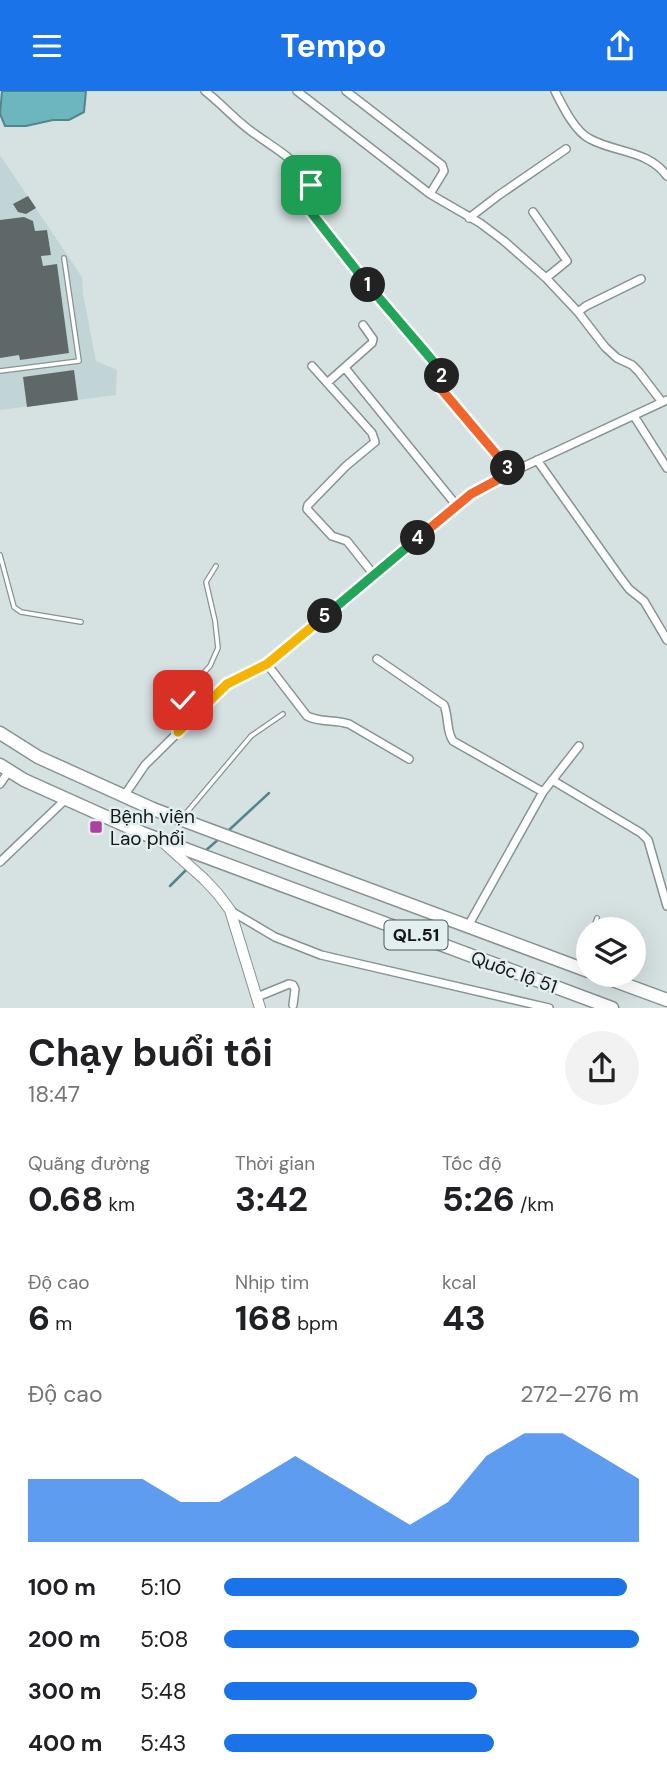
<!DOCTYPE html>
<html lang="vi">
<head>
<meta charset="utf-8">
<style>
	:root { --surface:#fff; --page:#f2f2f2; --text:#202124; --muted:#757577; --accent:#1a73e8 }
	body { margin:0; font-family:"DM Sans",sans-serif; background:var(--page); color:var(--text); height:100vh; display:flex; flex-direction:column; font-size:26px; white-space:nowrap }
	* { box-sizing:border-box; margin:0 }
	p { font-size:23px; color:var(--muted) }
	.icon { flex:none; width:38px; height:38px; fill:none; stroke:currentColor; stroke-width:2; stroke-linecap:round; stroke-linejoin:round }
	.map { position:relative; height:917px; overflow:hidden }
	.sheet { display:flex; flex-direction:column; background:var(--surface); flex:1 }
	.sheet>* { flex:none }
	.buttons { position:absolute; left:576px; top:826px; display:grid; gap:14px }
	.buttons a { display:grid; place-items:center; width:70px; height:70px; border-radius:50%; background:var(--surface); box-shadow:0 7px 28px #0002; font-size:35px }
	.pin { position:absolute; display:grid; place-items:center; width:60px; height:60px; color:#fff; margin:-30px; border-radius:14px; box-shadow:0 4px 10px #0006 }
	.km { position:absolute; width:35px; height:35px; margin:-18px; border-radius:50%; background:#222; color:#fff; font-size:19px; line-height:35px; text-align:center }
	.round { display:grid; place-items:center; flex:none; width:74px; height:74px; border-radius:37px; background:var(--page) }
	.overview { display:flex; align-items:center; justify-content:space-between; height:119px; padding:0 28px }
	h1 { font-size:38px; font-weight:700; line-height:52px }
	.metrics { display:grid; grid-template-columns:repeat(3,1fr); gap:10px; height:119px; padding:7px 28px }
	.metrics div { display:grid; align-content:center }
	.metrics b { font-size:35px; font-weight:700 }
	.metrics small { font-size:19px; font-weight:400 }
	.metrics p { font-size:19px }
	.chart { height:196px; padding:14px 28px }
	.chart p { display:flex; justify-content:space-between }
	.chart svg { width:100%; height:126px; margin-top:7px; fill:var(--accent); opacity:.7 }
	ul { padding:0 28px; list-style:none; font-size:23px }
	li { display:grid; grid-template-columns:112px 84px 1fr; align-items:center; height:52px }
	li i { height:18px; border-radius:9px; background:var(--accent) }
	header { display:flex; justify-content:space-between; align-items:center; height:91px; padding:0 28px; background:var(--accent); color:#fff; font-size:32px; font-weight:700 }
	.map>svg:first-child { display:block }
</style>
</head>
<body>
<header><svg class="icon" aria-label="menu" viewBox="0 0 24 24"><path d="M4 6h16M4 12h16M4 18h16"/></svg>Tempo<svg class="icon" aria-label="share" viewBox="0 0 24 24"><path d="M12 15V3M7 8l5-5 5 5M5 13v7h14v-7"/></svg></header>
<div class="map">
<svg width="667" height="917" viewBox="0 0 667 917">
	<rect width="100%" height="100%" fill="#d6e1e2"/>
	<path fill="#c1d5d7" d="M0 64 82 186 83 203 96 270 117 279 116 304 0 319Z"/>
	<path fill="#6db6bd" stroke="#52868c" stroke-width="2" d="M2 0H86L84 21 69 29H53L26 35H5L0 23Z"/>
	<g fill="none" stroke-linecap="round" stroke-linejoin="round">
		<path stroke="#52868c" stroke-width="2.5" d="M228 740 269 702
			M204 761 220 747
			M170 795 187 778"/>
	</g>
	<path fill="#5f6869" d="M28 105 36 117 26 123 18 121 13 113Z
		M24 126 33 130 35 140 47 139 51 164 41 165 43 175 57 173 69 262 20 269 19 264 0 267V129Z
		M74 279 78 309 27 316 23 286Z"/>
	<g fill="none" stroke-linecap="round" stroke-linejoin="round">
		<defs>
			<path id="service" d="M0 280 79 270 64 167
				M0 464 14 516 21 521 81 531
				M179 639 183 609 190 597 210 575 218 557 215 530 206 491 216 475
				M182 727 251 645 283 623
				M593 838 597 827
				M609 838 612 830"/>
			<path id="minor" d="M205 0C222 13 237 31 255 43 276 58 299 70 311 94 316 105 308 110 310 120L368 194 444 283 436 292 512 381
				M297 0 430 103 480 132 504 150 546 187 578 221 605 256 617 267 632 274 639 281 662 311
				M346 0 442 74 444 80 430 103
				M555 0C562 14 575 41 590 48 616 62 648 59 667 85
				M533 121 567 170 546 187
				M469 127 499 104 566 58
				M578 221 586 215 641 188
				M312 275 372 342 375 351 346 375 308 414 307 418 332 445 347 450 374 484
				M345 277 457 415
				M327 292 372 252 373 248 363 234
				M634 325 667 377
				M537 369 620 486 629 498 644 510 667 549
				M377 568 444 614C449 626 446 640 453 650L543 701
				M267 573 307 625C321 632 335 628 349 633L409 668
				M552 689 641 742 648 749 667 815
				M0 693 9 680
				M124 705 145 674 226 594 267 573 471 403 512 381 667 309
				M0 771 66 708
				M231 820 275 846 321 864 549 917
				M468 835 543 701 579 655
				M257 906 289 893 293 894 295 898 293 914"/>
			<path id="tertiary" d="M165 753 204 788 218 803 230 819 260 917"/>
			<path id="trunk" d="M0 642 38 666 153 718 588 880
				M0 674 24 689 142 742 612 917
				M599 884 667 909"/>
		</defs>
		<use href="#service" stroke="#889293" stroke-width="6"/>
		<use href="#minor" stroke="#889293" stroke-width="10"/>
		<use href="#tertiary" stroke="#889293" stroke-width="12"/>
		<use href="#trunk" stroke="#889293" stroke-width="15"/>
		<use href="#service" stroke="#fff" stroke-width="3.5"/>
		<use href="#minor" stroke="#fff" stroke-width="7"/>
		<use href="#tertiary" stroke="#fff" stroke-width="10"/>
		<use href="#trunk" stroke="#fff" stroke-width="12"/>
	</g>
	<g fill="none" stroke-linecap="round" stroke-linejoin="round">
		<defs>
			<path id="split-1" d="M311 94 313 105 309 115 310 120 368 194"/>
			<path id="split-2" d="M368 194 444 283 442 285"/>
			<path id="split-3" d="M442 285 436 292 508 377"/>
			<path id="split-4" d="M418 447 471 403 512 381 508 377"/>
			<path id="split-5" d="M325 525 418 447"/>
			<path id="split-6" d="M227 593 267 573 325 525"/>
			<path id="split-7" d="M183 609 178 641 227 593"/>
		</defs>
		<use href="#split-1" stroke="#fff" stroke-width="14"/>
		<use href="#split-2" stroke="#fff" stroke-width="14"/>
		<use href="#split-3" stroke="#fff" stroke-width="14"/>
		<use href="#split-4" stroke="#fff" stroke-width="14"/>
		<use href="#split-5" stroke="#fff" stroke-width="14"/>
		<use href="#split-6" stroke="#fff" stroke-width="14"/>
		<use href="#split-7" stroke="#fff" stroke-width="14"/>
		<use href="#split-1" stroke="#22a559" stroke-width="9"/>
		<use href="#split-2" stroke="#22a559" stroke-width="9"/>
		<use href="#split-3" stroke="#f0652b" stroke-width="9"/>
		<use href="#split-4" stroke="#f0652b" stroke-width="9"/>
		<use href="#split-5" stroke="#22a559" stroke-width="9"/>
		<use href="#split-6" stroke="#f5b400" stroke-width="9"/>
		<use href="#split-7" stroke="#f5b400" stroke-width="9"/>
	</g>
	<rect fill="#ad41a2" stroke="#e3eeef" stroke-width="2.5" x="89" y="729" width="14" height="14" rx="3.5"/>
	<g text-anchor="middle" dominant-baseline="central" stroke-width="5" stroke-linejoin="round" paint-order="stroke">
		<rect fill="#e3eeef" stroke="#515858" stroke-width="2" x="384.5" y="829.5" width="63" height="29" rx="5"/>
		<g font-size="18" font-weight="bold" fill="#131718">
			<text x="416" y="844">QL.51</text>
		</g>
		<g font-size="19" fill="#131718" stroke="#e3eeef" text-anchor="start">
			<text x="110" y="725">Bệnh viện<tspan x="110" dy="22">Lao phổi</tspan></text>
		</g>
		<g font-size="19" fill="#131718" stroke="#e3eeef">
			<text transform="translate(514 881) rotate(20)">Quốc lộ 51</text>
		</g>
	</g>
</svg>
<div class="buttons">
<a><svg class="icon" aria-label="layers" viewBox="0 0 24 24"><path d="M12 4l9 5-9 5-9-5zM3 14l9 5 9-5"/></svg></a>
</div>
<div class="pin" style="left:311px;top:94px;background:#1e9e55"><svg class="icon" aria-label="arrive" viewBox="0 0 24 24"><path d="M6 21V4h12l-3 4 3 4H6"/></svg></div>
<div class="pin" style="left:183px;top:609px;background:#d93025"><svg class="icon" aria-label="check" viewBox="0 0 24 24"><path d="M5 12l5 5 9-10"/></svg></div>
<b class="km" style="left:368px;top:194px">1</b>
<b class="km" style="left:442px;top:285px">2</b>
<b class="km" style="left:508px;top:377px">3</b>
<b class="km" style="left:418px;top:447px">4</b>
<b class="km" style="left:325px;top:525px">5</b>
</div>
<section class="sheet">
<div class="overview"><div><h1>Chạy buổi tối</h1><p>18:47</p></div><a class="round"><svg class="icon" aria-label="share" viewBox="0 0 24 24"><path d="M12 15V3M7 8l5-5 5 5M5 13v7h14v-7"/></svg></a></div>
<div class="metrics">
<div><p>Quãng đường</p><b>0.68<small> km</small></b></div>
<div><p>Thời gian</p><b>3:42</b></div>
<div><p>Tốc độ</p><b>5:26<small> /km</small></b></div>
</div>
<div class="metrics">
<div><p>Độ cao</p><b>6<small> m</small></b></div>
<div><p>Nhịp tim</p><b>168<small> bpm</small></b></div>
<div><p>kcal</p><b>43</b></div>
</div>
<div class="chart"><p><span>Độ cao</span>272–276 m</p>
<svg viewBox="0 0 160 44" preserveAspectRatio="none"><path d="M0 44V22L10 22L20 22L30 22L40 30L50 30L60 22L70 14L80 22L90 30L100 38L110 30L120 14L130 6L140 6L150 14L160 22V44z"/></svg>
</div>
<ul>
<li><b>100 m</b>5:10<i style="width:97%"></i></li>
<li><b>200 m</b>5:08<i style="width:100%"></i></li>
<li><b>300 m</b>5:48<i style="width:61%"></i></li>
<li><b>400 m</b>5:43<i style="width:65%"></i></li>
</ul>
</section>
</body>
</html>
